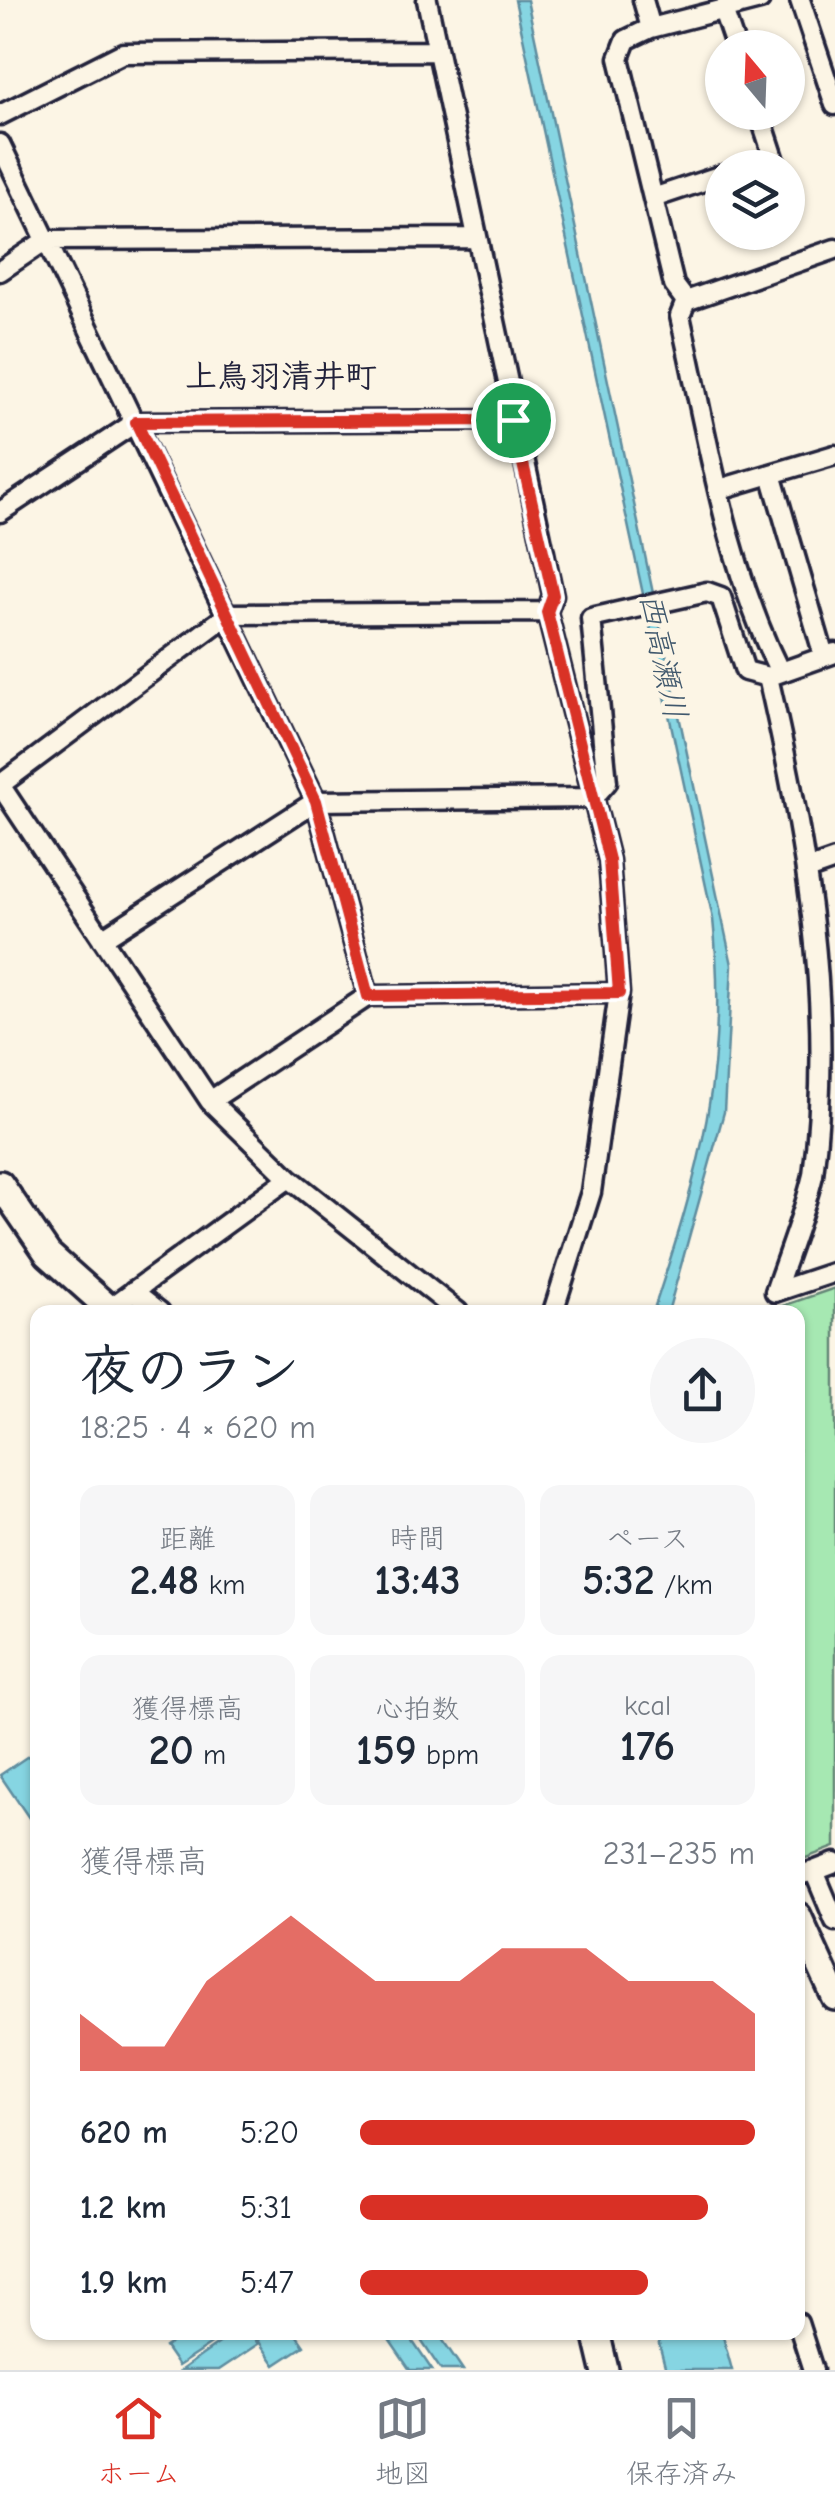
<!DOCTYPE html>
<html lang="ja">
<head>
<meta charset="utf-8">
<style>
	:root { --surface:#fff; --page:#f6f6f7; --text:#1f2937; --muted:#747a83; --line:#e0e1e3; --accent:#d93025 }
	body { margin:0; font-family:"Comic Neue","Klee One",sans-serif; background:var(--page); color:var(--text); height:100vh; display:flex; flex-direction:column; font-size:38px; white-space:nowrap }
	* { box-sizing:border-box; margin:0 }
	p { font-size:32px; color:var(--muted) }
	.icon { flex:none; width:55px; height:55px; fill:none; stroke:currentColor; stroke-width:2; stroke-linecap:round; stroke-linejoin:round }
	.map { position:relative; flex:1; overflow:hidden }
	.side { position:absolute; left:30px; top:1305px; width:775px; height:1035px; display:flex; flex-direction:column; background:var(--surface); border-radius:20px; box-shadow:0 2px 8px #0004 }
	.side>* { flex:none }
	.needle { width:65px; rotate:341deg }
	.fabs { position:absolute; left:705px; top:30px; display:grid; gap:20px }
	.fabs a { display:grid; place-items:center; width:100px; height:100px; border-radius:50%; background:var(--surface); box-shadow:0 2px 8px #0004; font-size:50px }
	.pin { position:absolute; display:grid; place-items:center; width:85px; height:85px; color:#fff; margin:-42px; border:5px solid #fff; border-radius:50%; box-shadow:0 2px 10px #0007 }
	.round { display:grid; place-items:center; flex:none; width:105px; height:105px; border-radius:52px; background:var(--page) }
	.headline { display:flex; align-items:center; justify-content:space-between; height:170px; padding:0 50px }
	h1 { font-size:55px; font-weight:600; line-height:75px }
	.metrics { display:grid; grid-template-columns:repeat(3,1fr); gap:15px; height:170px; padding:10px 50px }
	.metrics div { display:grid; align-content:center; border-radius:20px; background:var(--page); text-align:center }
	.metrics b { font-size:42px; font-weight:600 }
	.metrics small { font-size:28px; font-weight:400 }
	.metrics p { font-size:28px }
	.chart { height:280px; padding:20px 50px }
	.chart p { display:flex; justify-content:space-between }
	.chart svg { width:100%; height:180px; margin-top:10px; fill:var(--accent); opacity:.7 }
	ul { padding:0 50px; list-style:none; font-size:32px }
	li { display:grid; grid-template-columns:160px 120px 1fr; align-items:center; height:75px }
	li i { height:25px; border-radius:12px; background:var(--accent) }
	.tab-bar { display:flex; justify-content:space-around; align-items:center; height:140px; border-top:2px solid var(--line); background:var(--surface); font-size:28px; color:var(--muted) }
	.tab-bar a { display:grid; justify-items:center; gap:5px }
	.tab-bar .selected { color:var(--accent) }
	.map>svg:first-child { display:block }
</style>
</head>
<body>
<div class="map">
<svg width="835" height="2370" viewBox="0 0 835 2370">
	<rect width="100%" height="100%" fill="#fcf5e5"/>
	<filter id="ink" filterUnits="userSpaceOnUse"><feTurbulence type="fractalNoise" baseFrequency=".01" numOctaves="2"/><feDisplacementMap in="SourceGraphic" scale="20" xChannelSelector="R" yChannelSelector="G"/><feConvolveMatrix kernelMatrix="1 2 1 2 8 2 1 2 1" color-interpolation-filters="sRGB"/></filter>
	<g filter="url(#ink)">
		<path fill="#a6e8b2" stroke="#648576" stroke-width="2.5" d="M835 1288V1847L798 1861V1312H765Z"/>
		<path fill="#86d5e2" stroke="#5e8d9f" stroke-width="2.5" d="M515 0H527L732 965 724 1112 668 1312H653C700 1170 729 1071 713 919Z
			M34 1752 37 1812 29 1818 0 1775Z
			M235 2332 251 2333 258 2344 219 2370H181Z
			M187 2333V2332L228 2333 178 2366 165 2347Z
			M253 2333H295L304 2346 275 2365Z
			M390 2333H407L432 2370H410L386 2335Z
			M416 2333H438L463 2370H441Z
			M656 2333H722L732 2370H666Z"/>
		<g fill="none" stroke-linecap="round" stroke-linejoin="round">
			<defs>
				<path id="street" d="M427 0 553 595 547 612 609 860 619 993 591 1192 553 1312
					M643 0 651 28 626 40 619 58 674 285 686 301 680 316C707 433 725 562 779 670
					M800 0 835 105
					M723 10 736 48
					M651 28 760 0
					M0 115 123 53 437 51
					M0 144 316 801 368 996
					M744 168 774 158 759 112
					M656 197 722 175
					M0 271 46 240 476 238
					M686 301 835 249
					M771 474 824 656
					M720 489 835 455
					M0 512 136 422 513 420
					M770 676 835 653
					M0 785 210 1101 289 1178 458 1312
					M0 785 229 614 547 612
					M812 868 835 860
					M102 939 316 801 593 798 607 782 591 618 707 592 721 597 745 671 768 677C806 842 835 1006 813 1175 804 1214 788 1253 775 1292
					M210 1101 368 996 619 993
					M133 1291 160 1312
					M775 1292 835 1272
					M109 1309 289 1178
					M814 1871 835 1863
					M802 1874 814 1871 835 1921
					M798 2323 813 2370"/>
				<path id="secondary" d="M0 1184 48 1254 113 1312
					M798 1916 835 1997
					M596 2332 605 2370"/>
			</defs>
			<use href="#street" stroke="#22223b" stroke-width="25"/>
			<use href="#secondary" stroke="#22223b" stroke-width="32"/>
			<use href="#street" stroke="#fcf5e5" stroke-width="18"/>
			<use href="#secondary" stroke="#fcf5e5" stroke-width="25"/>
		</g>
	</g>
	<g fill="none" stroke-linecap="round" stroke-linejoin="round" filter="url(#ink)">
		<defs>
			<path id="route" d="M513 420 553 595 547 612 609 860 619 993 368 996 316 801 136 422Z"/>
		</defs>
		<use href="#route" stroke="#fff" stroke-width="20"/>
		<use href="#route" stroke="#d93025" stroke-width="12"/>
	</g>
	<g text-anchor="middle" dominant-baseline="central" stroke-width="8" stroke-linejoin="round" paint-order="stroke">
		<g font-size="32" font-weight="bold" fill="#22223b" stroke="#fcf5e5">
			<text x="281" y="376">上鳥羽清井町</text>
		</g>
		<g font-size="32" font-style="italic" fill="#40586d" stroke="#fcf5e5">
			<text transform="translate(663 656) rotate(78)">西高瀬川</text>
		</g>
	</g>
</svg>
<div class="fabs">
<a><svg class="needle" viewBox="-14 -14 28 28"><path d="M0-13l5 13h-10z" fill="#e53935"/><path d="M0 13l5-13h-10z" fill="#747a83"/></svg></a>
<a><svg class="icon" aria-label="layers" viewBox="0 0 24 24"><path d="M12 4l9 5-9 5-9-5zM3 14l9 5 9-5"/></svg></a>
</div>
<div class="pin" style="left:513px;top:420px;background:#1e9e55"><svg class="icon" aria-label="arrive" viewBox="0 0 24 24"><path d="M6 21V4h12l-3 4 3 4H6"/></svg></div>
<section class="side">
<div class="headline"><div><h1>夜のラン</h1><p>18:25 · 4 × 620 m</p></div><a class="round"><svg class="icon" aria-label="share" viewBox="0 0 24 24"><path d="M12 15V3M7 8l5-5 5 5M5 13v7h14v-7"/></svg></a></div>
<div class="metrics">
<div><p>距離</p><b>2.48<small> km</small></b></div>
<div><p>時間</p><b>13:43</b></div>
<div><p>ペース</p><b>5:32<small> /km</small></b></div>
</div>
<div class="metrics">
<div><p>獲得標高</p><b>20<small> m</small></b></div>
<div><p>心拍数</p><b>159<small> bpm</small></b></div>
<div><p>kcal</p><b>176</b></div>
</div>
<div class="chart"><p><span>獲得標高</span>231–235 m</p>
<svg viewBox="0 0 160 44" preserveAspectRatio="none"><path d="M0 44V30L10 38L20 38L30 22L40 14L50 6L60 14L70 22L80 22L90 22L100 14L110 14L120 14L130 22L140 22L150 22L160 30V44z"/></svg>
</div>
<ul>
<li><b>620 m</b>5:20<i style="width:100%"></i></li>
<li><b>1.2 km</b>5:31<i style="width:88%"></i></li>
<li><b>1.9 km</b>5:47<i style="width:73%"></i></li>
</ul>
</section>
</div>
<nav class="tab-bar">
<a class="selected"><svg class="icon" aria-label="home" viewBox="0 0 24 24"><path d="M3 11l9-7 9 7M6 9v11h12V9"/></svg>ホーム</a>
<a><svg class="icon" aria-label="map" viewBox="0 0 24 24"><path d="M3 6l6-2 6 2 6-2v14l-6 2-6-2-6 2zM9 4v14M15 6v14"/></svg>地図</a>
<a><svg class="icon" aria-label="saved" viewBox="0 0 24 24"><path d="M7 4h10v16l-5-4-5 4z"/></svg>保存済み</a>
</nav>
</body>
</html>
